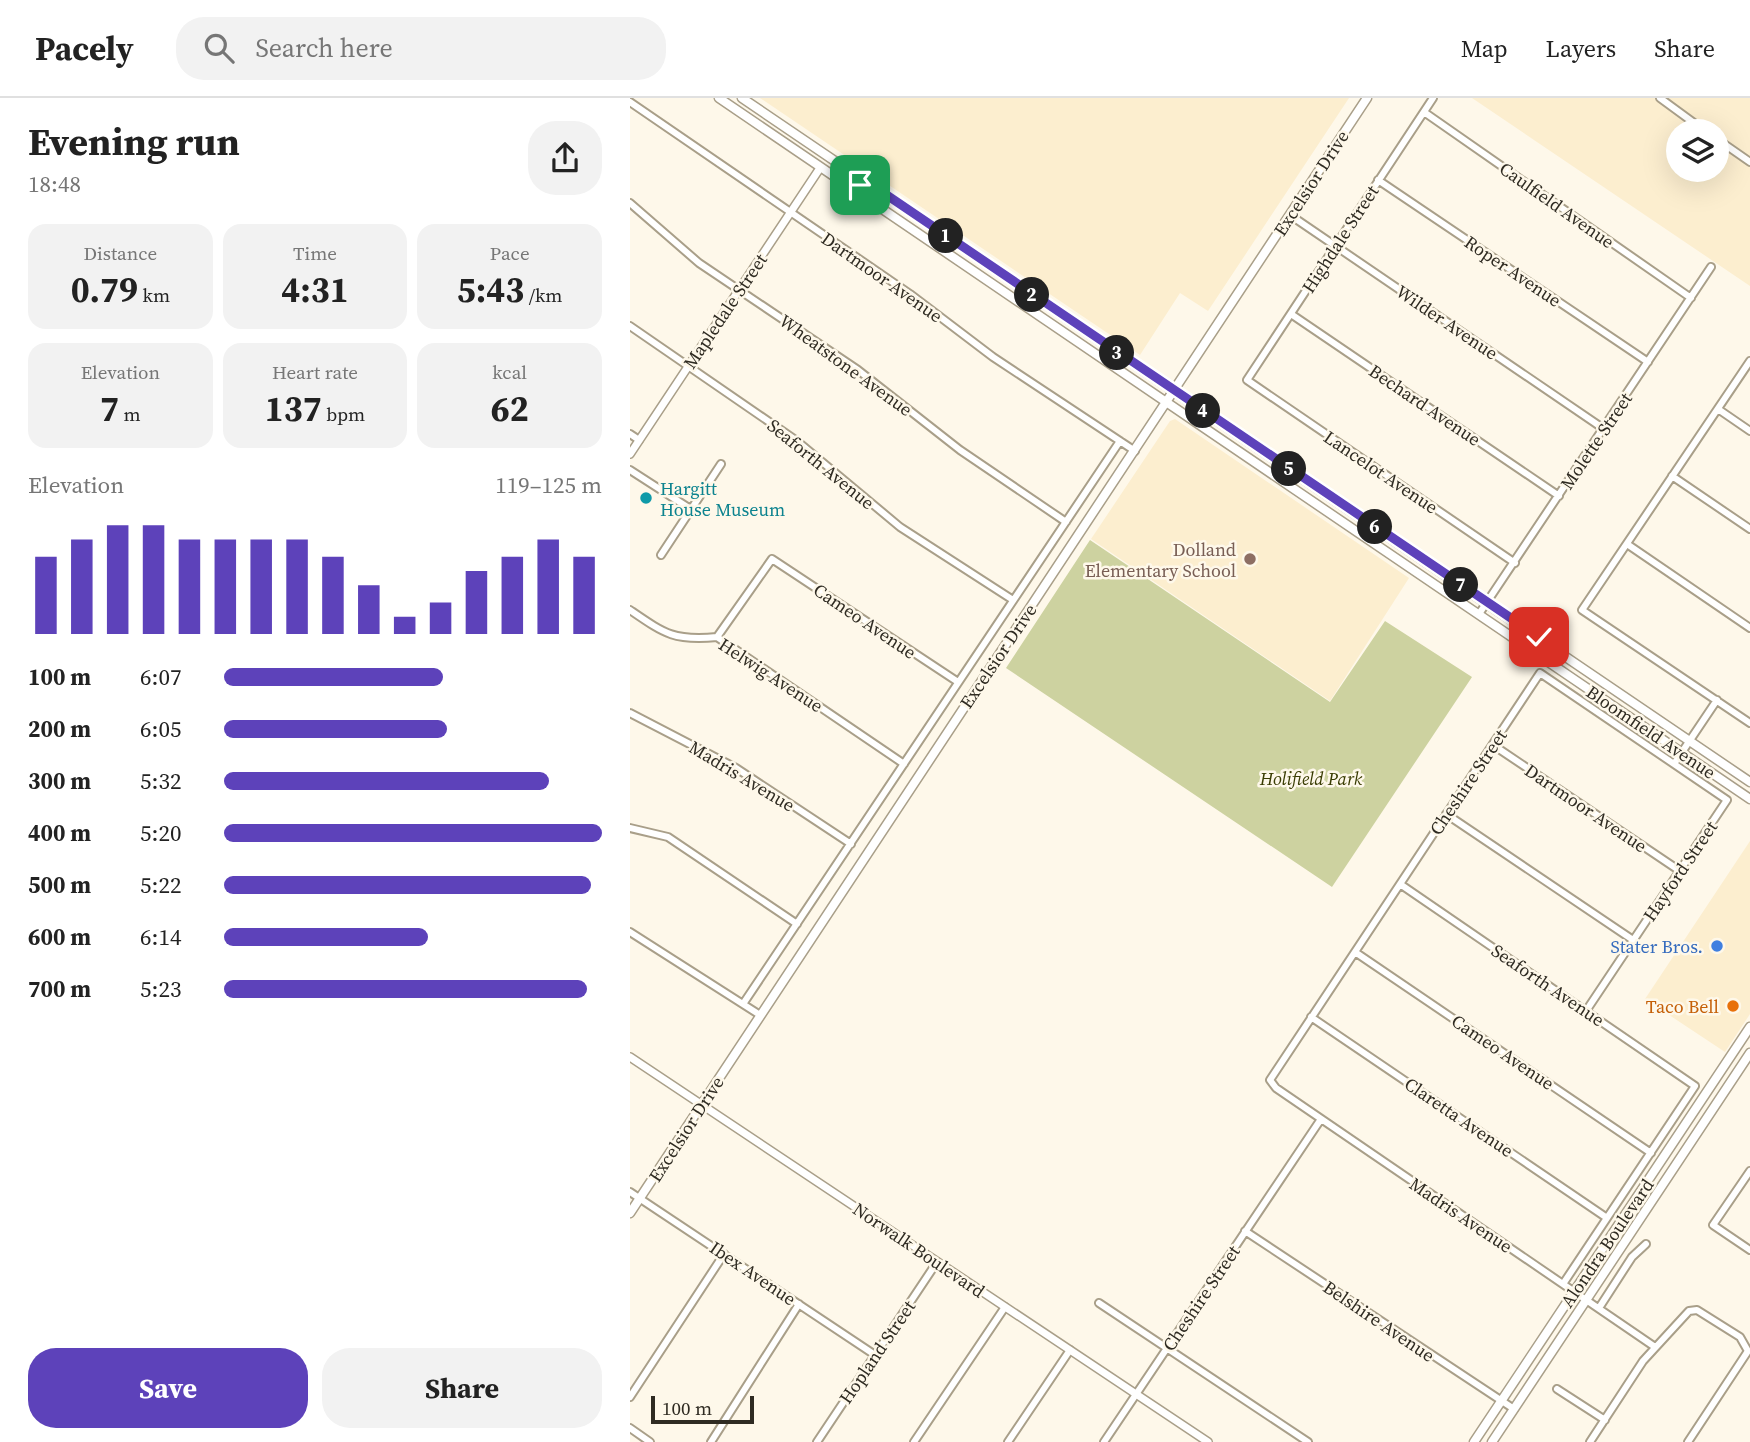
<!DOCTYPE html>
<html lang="en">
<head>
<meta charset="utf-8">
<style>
	:root { --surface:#fff; --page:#f2f2f2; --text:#222; --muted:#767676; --line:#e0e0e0; --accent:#5d42ba }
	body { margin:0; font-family:"Source Serif 4",serif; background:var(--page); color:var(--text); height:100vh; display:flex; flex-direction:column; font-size:26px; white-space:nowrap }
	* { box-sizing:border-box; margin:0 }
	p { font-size:23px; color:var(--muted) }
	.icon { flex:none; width:38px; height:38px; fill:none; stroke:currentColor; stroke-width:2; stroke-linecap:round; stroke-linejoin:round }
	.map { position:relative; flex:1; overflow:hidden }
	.side { display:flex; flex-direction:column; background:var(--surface); width:630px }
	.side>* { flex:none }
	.buttons { position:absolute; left:1036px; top:21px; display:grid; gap:14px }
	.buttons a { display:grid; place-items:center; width:63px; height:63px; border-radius:50%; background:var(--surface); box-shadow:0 7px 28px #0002; font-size:35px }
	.scale { position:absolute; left:21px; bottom:18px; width:103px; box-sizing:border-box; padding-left:7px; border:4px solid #2f2b22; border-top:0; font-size:19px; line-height:24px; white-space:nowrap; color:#2f2b22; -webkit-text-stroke:5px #fef8ea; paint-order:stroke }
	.pin { position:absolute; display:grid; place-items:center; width:60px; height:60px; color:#fff; margin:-30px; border-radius:14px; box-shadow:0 4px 10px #0006 }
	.km { position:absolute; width:35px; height:35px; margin:-18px; border-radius:50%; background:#222; color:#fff; font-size:19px; line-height:35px; text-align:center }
	.round { display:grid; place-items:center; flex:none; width:74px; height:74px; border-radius:28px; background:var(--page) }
	.head { display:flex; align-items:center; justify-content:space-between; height:119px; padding:0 28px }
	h1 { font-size:38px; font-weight:700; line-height:52px }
	.stats { display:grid; grid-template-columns:repeat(3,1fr); gap:10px; height:119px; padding:7px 28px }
	.stats div { display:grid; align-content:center; border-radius:18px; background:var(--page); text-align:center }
	.stats b { font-size:35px; font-weight:700 }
	.stats small { font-size:19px; font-weight:400 }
	.stats p { font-size:19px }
	.chart { height:196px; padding:14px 28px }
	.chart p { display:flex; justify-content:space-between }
	.chart svg { width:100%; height:126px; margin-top:7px; stroke:var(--accent); stroke-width:6 }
	.button { display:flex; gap:14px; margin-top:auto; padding:14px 28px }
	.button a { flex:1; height:80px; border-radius:28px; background:var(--accent); color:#fff; font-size:28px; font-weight:700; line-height:80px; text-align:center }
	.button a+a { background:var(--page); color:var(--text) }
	ul { padding:0 28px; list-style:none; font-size:23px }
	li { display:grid; grid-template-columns:112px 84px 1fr; align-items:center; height:52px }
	li i { height:18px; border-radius:9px; background:var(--accent) }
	header { display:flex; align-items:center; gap:42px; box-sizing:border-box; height:98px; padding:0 35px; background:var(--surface); border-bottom:2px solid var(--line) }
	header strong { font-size:33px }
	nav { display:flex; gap:38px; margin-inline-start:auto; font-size:24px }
	.search { width:490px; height:63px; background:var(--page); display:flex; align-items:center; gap:18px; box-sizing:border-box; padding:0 24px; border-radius:28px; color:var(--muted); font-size:26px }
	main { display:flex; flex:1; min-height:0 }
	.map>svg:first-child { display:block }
</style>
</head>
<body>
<header>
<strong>Pacely</strong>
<div class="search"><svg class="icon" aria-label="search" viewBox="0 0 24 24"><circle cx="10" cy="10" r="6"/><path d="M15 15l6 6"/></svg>Search here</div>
<nav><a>Map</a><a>Layers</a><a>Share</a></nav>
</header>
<main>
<section class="side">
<div class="head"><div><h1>Evening run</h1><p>18:48</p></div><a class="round"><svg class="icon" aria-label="share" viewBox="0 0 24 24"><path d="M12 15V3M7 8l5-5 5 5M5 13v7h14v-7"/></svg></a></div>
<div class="stats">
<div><p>Distance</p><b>0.79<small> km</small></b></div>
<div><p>Time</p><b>4:31</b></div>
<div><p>Pace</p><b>5:43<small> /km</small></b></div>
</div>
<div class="stats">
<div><p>Elevation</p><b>7<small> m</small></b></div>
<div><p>Heart rate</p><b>137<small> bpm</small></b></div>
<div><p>kcal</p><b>62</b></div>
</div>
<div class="chart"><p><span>Elevation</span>119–125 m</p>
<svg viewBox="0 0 160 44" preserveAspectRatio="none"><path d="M5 44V17M15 44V11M25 44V6M35 44V6M45 44V11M55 44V11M65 44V11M75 44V11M85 44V17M95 44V27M105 44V38M115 44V33M125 44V22M135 44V17M145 44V11M155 44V17"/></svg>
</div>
<ul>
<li><b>100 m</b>6:07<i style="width:58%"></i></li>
<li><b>200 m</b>6:05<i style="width:59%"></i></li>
<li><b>300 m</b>5:32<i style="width:86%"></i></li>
<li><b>400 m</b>5:20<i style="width:100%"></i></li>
<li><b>500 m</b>5:22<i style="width:97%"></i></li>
<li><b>600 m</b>6:14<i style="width:54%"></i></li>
<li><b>700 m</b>5:23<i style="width:96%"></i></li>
</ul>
<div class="button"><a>Save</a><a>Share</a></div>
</section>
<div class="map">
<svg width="1120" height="1344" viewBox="0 0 1120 1344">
	<rect width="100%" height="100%" fill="#fef8ea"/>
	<path fill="#fceecf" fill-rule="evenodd" d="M130 0H719L578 213 550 195 510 257Z
		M842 0H1120V188ZM1048 33H1087V72H1048Z
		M545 321 779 480 700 603 461 441 540 323Z
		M1120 743V916L1095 954 1015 901Z"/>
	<path fill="#cdd2a0" d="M460 442 700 604 755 523 842 579 702 789 376 570Z"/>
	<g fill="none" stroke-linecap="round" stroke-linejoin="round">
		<defs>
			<path id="minor" d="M803 0 617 282 885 465
				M1030 0 1075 33
				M0 4 280 196 363 259 505 353
				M794 14 1061 200
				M1087 41 1120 64
				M748 82 1018 264
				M0 105 69 165 228 272 330 352 436 424
				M660 117 974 331
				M661 216 929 398
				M0 228 167 343 270 429 383 502
				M1120 263 952 512 1120 625
				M1088 311 1120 333
				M0 336 9 342
				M0 372 62 412
				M1042 378 1120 431
				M997 446 1120 530
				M31 457 91 366
				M0 512C35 536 44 543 87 539L274 666
				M849 516 1081 169
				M87 539 142 461 328 584
				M0 615 106 670 221 746
				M863 647 1050 773
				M1044 666 1087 602
				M816 716 1003 842
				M0 730 38 739 167 826
				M770 786 1065 988 933 1186
				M0 834 130 917
				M725 854 1021 1055
				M113 906 490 343
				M956 913 1097 702 910 575 640 982 646 990 1025 1249
				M681 919 977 1120
				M1120 1073 1083 1127 1120 1152
				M0 1094 245 1257
				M615 1133 884 1311
				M469 1205 678 1344
				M969 1210 1002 1159 1016 1146
				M927 1291 975 1322
				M0 1299 94 1156
				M0 1330 20 1344
				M81 1344 169 1206
				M187 1344 307 1164
				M284 1344 375 1209
				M378 1344 440 1252
				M474 1344 691 1021
				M960 1344 1013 1263 1059 1213 1067 1212 1110 1239 1118 1253 1058 1344"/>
			<path id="tertiary" d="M0 356 190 70
				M0 959 578 1344"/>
			<path id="secondary" d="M89 0 1120 701
				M112 0 1120 684
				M0 1115 737 0
				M844 1344 1120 929
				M862 1344 1120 955"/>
		</defs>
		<use href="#minor" stroke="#a99f89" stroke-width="10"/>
		<use href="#tertiary" stroke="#a99f89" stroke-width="10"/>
		<use href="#secondary" stroke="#a99f89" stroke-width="11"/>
		<use href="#minor" stroke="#fff" stroke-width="6"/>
		<use href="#tertiary" stroke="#fff" stroke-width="7"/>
		<use href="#secondary" stroke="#fff" stroke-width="8"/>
	</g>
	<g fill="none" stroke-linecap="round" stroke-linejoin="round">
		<defs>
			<path id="route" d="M230 87 236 83 909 539"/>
		</defs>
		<use href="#route" stroke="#fff" stroke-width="14"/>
		<use href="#route" stroke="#5d42ba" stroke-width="9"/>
	</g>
	<circle fill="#0f9aa8" stroke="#fef8ea" stroke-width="2.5" cx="16" cy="400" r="7"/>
	<circle fill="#8d6e63" stroke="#fef8ea" stroke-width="2.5" cx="620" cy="461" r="7"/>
	<circle fill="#3f7fe0" stroke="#fef8ea" stroke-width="2.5" cx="1087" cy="848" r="7"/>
	<circle fill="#e8710a" stroke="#fef8ea" stroke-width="2.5" cx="1103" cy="908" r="7"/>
	<g text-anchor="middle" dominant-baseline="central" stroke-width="5" stroke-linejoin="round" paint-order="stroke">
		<g font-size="18" fill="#2f2b22" stroke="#fef8ea">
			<text transform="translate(681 85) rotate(-57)">Excelsior Drive</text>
			<text transform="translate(927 107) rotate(35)">Caulfield Avenue</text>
			<text transform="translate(710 141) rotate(-57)">Highdale Street</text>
			<text transform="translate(883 173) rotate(34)">Roper Avenue</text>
			<text transform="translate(252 179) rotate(35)">Dartmoor Avenue</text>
			<text transform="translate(95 213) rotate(-56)">Mapledale Street</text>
			<text transform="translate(817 224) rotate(34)">Wilder Avenue</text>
			<text transform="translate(216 267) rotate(36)">Wheatstone Avenue</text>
			<text transform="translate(795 307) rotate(34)">Bechard Avenue</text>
			<text transform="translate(966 343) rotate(-56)">Molette Street</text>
			<text transform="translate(191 366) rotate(39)">Seaforth Avenue</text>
			<text transform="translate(751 374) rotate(34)">Lancelot Avenue</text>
			<text transform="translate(235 523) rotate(34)">Cameo Avenue</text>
			<text transform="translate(368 558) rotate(-56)">Excelsior Drive</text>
			<text transform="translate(141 577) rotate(33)">Helwig Avenue</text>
			<text transform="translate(1021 634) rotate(34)">Bloomfield Avenue</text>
			<text transform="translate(112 678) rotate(31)">Madris Avenue</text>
			<text transform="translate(838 684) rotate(-56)">Cheshire Street</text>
			<text transform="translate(956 710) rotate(34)">Dartmoor Avenue</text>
			<text transform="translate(1050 773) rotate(-56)">Hayford Street</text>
			<text transform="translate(918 887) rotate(34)">Seaforth Avenue</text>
			<text transform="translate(873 954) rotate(34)">Cameo Avenue</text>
			<text transform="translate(829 1019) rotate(34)">Claretta Avenue</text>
			<text transform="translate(56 1031) rotate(-57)">Excelsior Drive</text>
			<text transform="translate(831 1117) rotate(34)">Madris Avenue</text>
			<text transform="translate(977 1145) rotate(-56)">Alondra Boulevard</text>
			<text transform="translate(289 1152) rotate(34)">Norwalk Boulevard</text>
			<text transform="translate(123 1175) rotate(34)">Ibex Avenue</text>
			<text transform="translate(571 1200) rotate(-56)">Cheshire Street</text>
			<text transform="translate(749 1223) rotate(34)">Belshire Avenue</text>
			<text transform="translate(247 1254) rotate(-56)">Hopland Street</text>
		</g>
		<g font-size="18" fill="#0d838f" stroke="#fef8ea" text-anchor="start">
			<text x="30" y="390">Hargitt<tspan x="30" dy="21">House Museum</tspan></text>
		</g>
		<g font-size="18" fill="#785e54" stroke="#fef8ea" text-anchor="end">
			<text x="606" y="451">Dolland<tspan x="606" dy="21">Elementary School</tspan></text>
		</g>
		<g font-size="18" font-style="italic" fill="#393c02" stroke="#fef8ea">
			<text x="681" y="680">Holifield Park</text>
		</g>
		<g font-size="18" fill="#366cbe" stroke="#fef8ea" text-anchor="end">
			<text x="1073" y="848">Stater Bros.</text>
		</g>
		<g font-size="18" fill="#c56008" stroke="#fef8ea" text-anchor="end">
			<text x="1089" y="908">Taco Bell</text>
		</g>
	</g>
</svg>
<div class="buttons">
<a><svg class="icon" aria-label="layers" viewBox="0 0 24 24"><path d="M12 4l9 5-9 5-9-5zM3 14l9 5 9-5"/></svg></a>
</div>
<div class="scale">100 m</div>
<div class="pin" style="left:230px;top:87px;background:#1e9e55"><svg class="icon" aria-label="arrive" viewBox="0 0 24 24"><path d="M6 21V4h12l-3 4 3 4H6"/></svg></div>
<div class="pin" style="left:909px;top:539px;background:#d93025"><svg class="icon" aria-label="check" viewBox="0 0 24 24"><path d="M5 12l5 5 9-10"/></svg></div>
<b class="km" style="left:316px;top:138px">1</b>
<b class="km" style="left:402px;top:197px">2</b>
<b class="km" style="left:487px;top:255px">3</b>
<b class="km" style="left:573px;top:313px">4</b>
<b class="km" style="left:659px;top:371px">5</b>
<b class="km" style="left:745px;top:429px">6</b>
<b class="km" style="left:831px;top:487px">7</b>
</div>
</main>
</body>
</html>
